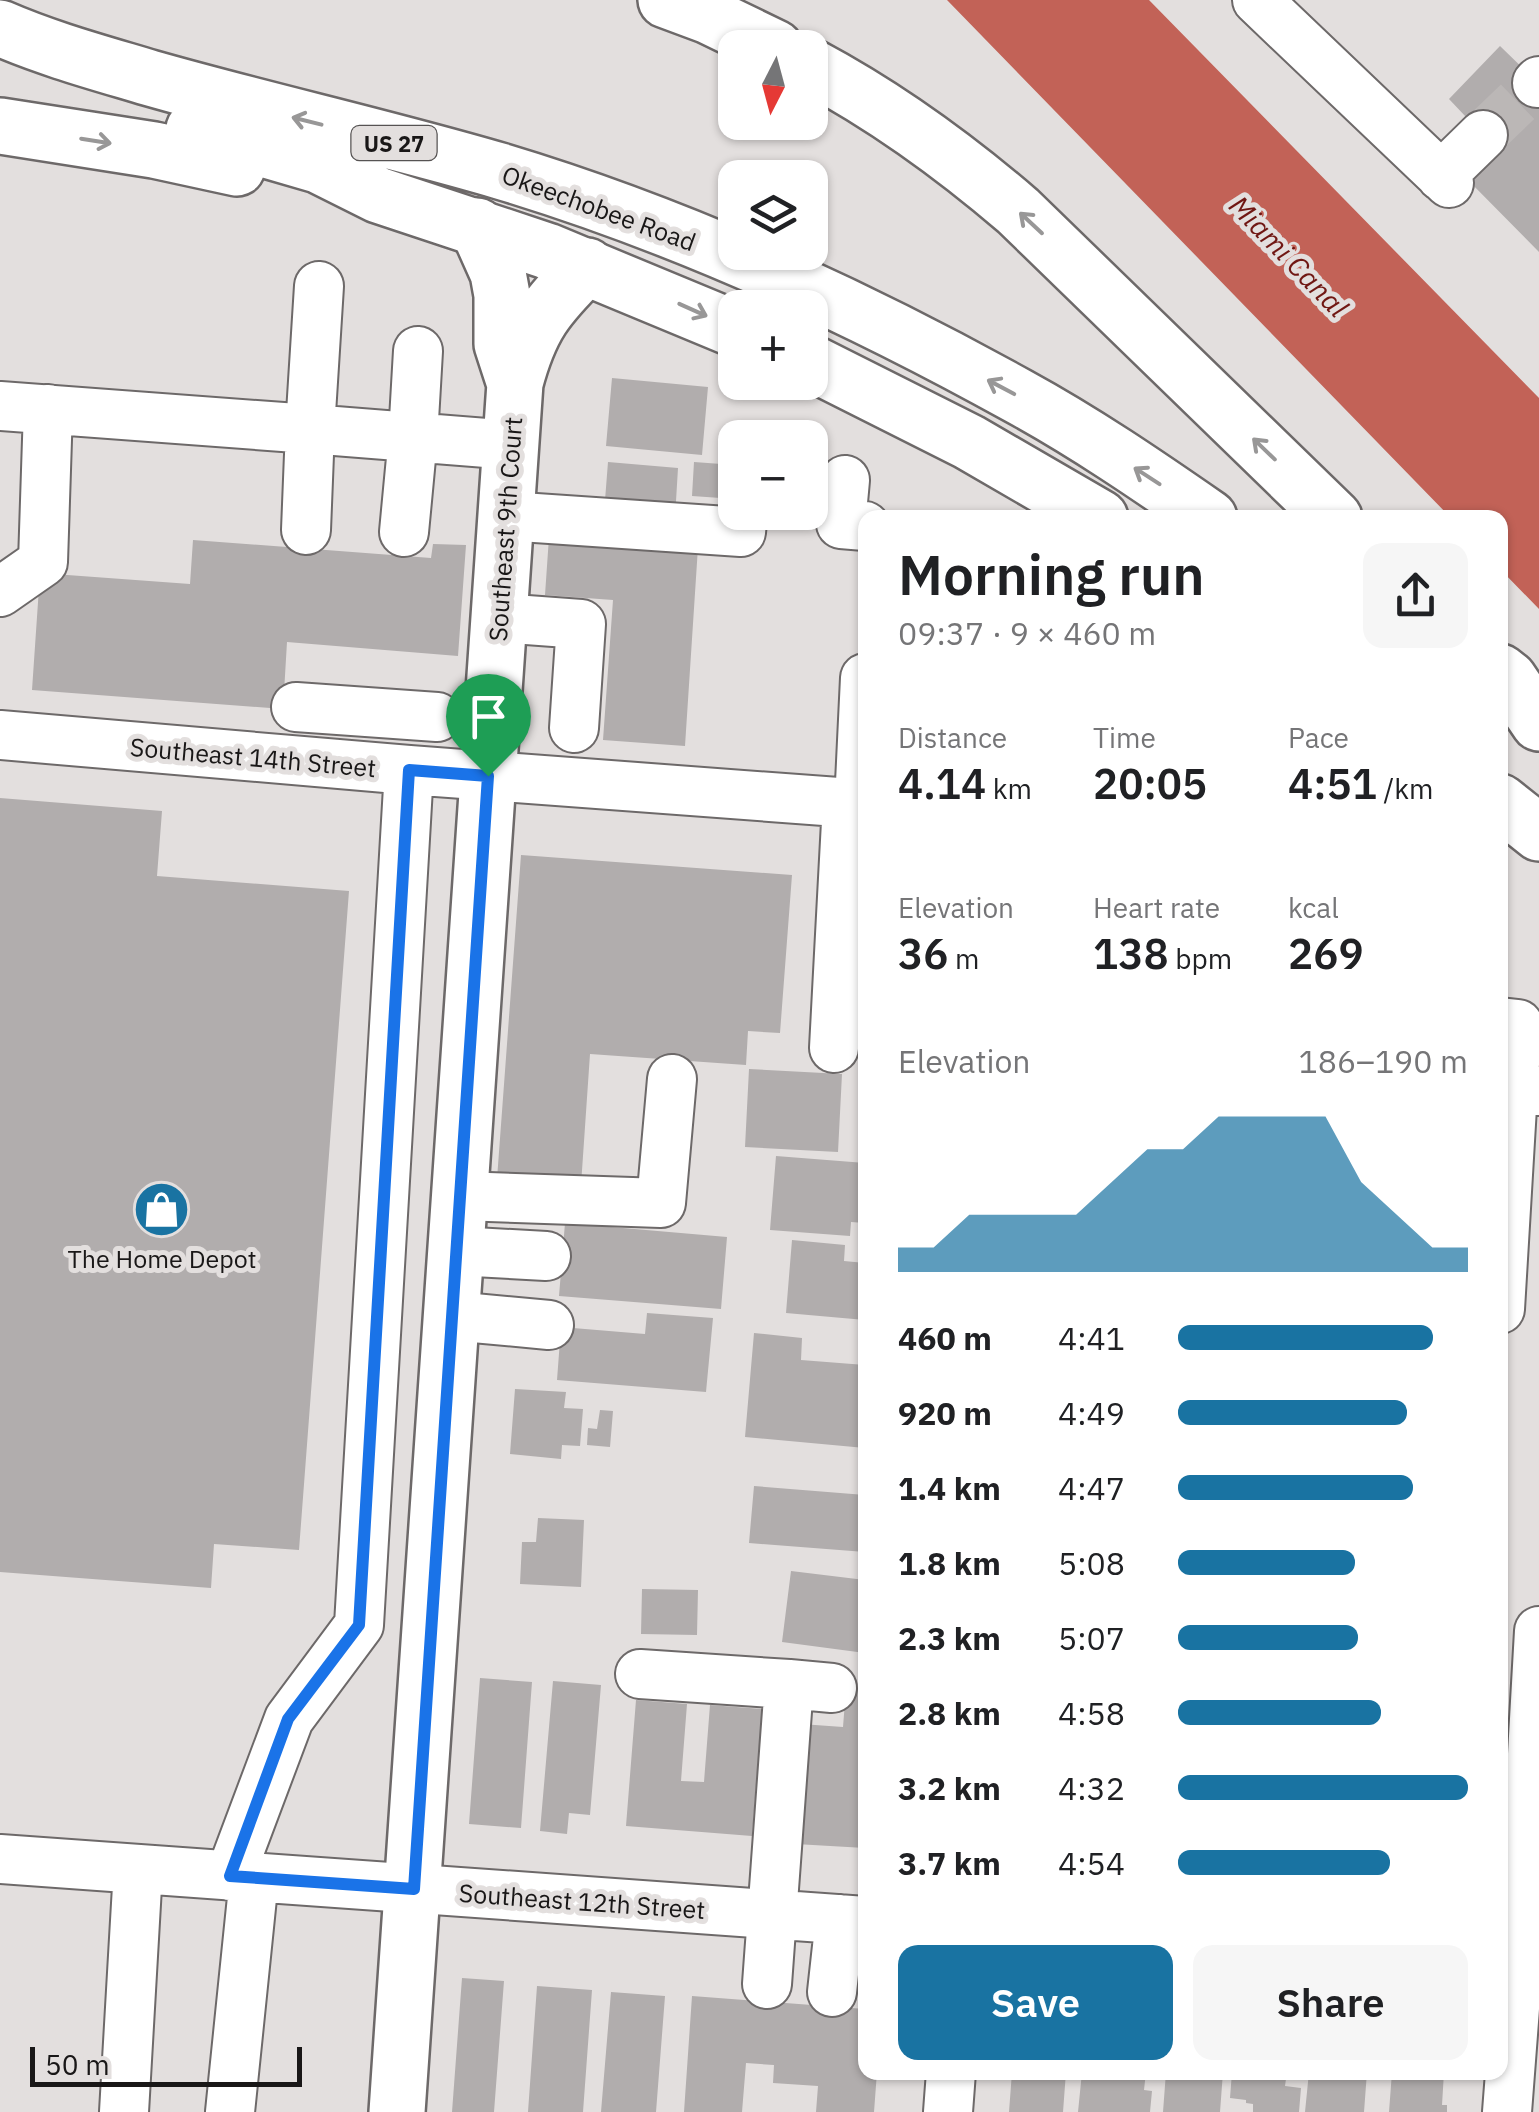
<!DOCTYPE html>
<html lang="en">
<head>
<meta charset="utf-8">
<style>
	:root { --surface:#fff; --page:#f6f6f6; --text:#202124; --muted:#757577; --accent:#1973a2 }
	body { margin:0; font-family:"IBM Plex Sans",sans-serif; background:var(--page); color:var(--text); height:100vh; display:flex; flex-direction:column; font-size:38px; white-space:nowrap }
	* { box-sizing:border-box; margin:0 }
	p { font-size:32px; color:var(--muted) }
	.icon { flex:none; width:55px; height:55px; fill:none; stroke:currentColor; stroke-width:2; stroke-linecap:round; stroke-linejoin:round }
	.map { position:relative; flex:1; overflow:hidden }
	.drawer { position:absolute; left:858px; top:510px; width:650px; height:1570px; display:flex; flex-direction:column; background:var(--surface); border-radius:20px; box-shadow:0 2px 8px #0004 }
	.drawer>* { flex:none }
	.needle { width:65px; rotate:186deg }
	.fabs { position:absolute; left:718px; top:30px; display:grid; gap:20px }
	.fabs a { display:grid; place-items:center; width:110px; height:110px; border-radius:20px; background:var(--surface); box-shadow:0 2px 8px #0004; font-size:50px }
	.scale { position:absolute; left:30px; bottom:25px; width:272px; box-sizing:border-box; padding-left:10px; border:5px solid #191717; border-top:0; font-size:28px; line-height:35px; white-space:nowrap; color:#191717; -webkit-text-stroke:8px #e3dfde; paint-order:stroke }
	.pin { position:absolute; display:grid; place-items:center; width:85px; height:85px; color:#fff; margin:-102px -42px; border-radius:50% 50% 50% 0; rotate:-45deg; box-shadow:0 0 10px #0007 }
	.pin .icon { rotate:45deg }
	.round { display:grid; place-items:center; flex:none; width:105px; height:105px; border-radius:20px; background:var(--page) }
	.summary { display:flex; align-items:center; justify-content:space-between; height:170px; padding:0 40px }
	h1 { font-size:55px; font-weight:600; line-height:75px }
	.metrics { display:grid; grid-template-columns:repeat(3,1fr); gap:15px; height:170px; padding:10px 40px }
	.metrics div { display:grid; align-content:center }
	.metrics b { font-size:42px; font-weight:600 }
	.metrics small { font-size:28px; font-weight:400 }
	.metrics p { font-size:28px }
	.chart { height:280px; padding:20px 40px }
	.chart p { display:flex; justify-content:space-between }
	.chart svg { width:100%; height:180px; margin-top:10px; fill:var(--accent); opacity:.7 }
	.primary-button { display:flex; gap:20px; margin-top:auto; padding:20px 40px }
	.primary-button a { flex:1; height:115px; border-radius:20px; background:var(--accent); color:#fff; font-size:40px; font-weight:600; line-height:115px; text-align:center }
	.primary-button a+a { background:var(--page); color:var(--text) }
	ul { padding:0 40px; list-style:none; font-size:32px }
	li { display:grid; grid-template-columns:160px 120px 1fr; align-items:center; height:75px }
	li i { height:25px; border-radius:12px; background:var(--accent) }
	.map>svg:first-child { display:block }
</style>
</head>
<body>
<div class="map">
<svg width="1539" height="2112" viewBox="0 0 1539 2112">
	<rect width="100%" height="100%" fill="#e3dfde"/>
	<path fill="#c26257" d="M947 0H1149L1539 398V609L1500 569V518L1450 517Z"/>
	<path fill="#b1adad" d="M1500 46 1539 84V252L1463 175 1483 135 1449 99Z
		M612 378 708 387 702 455 606 446Z
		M608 462 678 468 675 518 604 513Z
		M694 462 735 465V499L692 496Z
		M549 537 698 547 685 746 603 740 613 600 545 595Z
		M193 540 431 558 433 544 466 545 458 656 287 642 283 709 32 690 40 573 190 584Z
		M0 798 162 811 157 876 349 891 299 1550 214 1544 211 1588 0 1572Z
		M521 855 792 875 780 1033 748 1031 746 1065 590 1054 581 1185 497 1179Z
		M749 1069 842 1074 838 1152 745 1147Z
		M776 1156 865 1163V1223L851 1222 850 1236 770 1230Z
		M565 1223 727 1237 721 1309 559 1296Z
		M792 1240 845 1245 844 1261 865 1263V1320L786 1313Z
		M647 1313 713 1318 706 1392 557 1380 561 1327 645 1334Z
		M754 1333 802 1338 801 1360 865 1365V1448L745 1437Z
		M515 1389 566 1392 564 1408 583 1409 580 1446 562 1445 561 1459 510 1454Z
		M600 1410 613 1411 610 1447 587 1445 588 1428 597 1429Z
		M754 1486 865 1495V1552L749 1543Z
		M538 1518 584 1520 581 1587 520 1584 522 1542H536Z
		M791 1571 865 1580V1653L782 1642Z
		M642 1589 698 1590 697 1635 641 1634Z
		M480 1678 532 1682 521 1828 469 1824Z
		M553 1681 601 1685 590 1815 569 1813 567 1834 540 1831Z
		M846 1689 865 1690V1848L778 1843 787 1723 843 1727Z
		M636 1700 687 1704 681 1781 704 1782 710 1705 762 1709 752 1836 626 1826Z
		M462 1978 504 1981 494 2112H452Z
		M537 1986 592 1990 583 2112H528Z
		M611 1992 665 1996 656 2112H601Z
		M692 1996 865 2009V2072H877L874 2112H816L818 2086 773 2083 774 2065 746 2063 742 2112H684Z
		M1012 2072H1066L1063 2112H1009Z
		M1082 2072H1146L1144 2090 1152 2091 1150 2112H1078Z
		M1166 2072H1223L1220 2112H1163Z
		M1232 2072H1287L1285 2086 1301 2088 1299 2112H1253V2104L1246 2103V2100L1230 2098Z
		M1309 2072H1367L1364 2112H1305Z
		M1392 2072H1444L1442 2105H1447V2112H1389Z"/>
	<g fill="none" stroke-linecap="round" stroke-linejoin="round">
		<path stroke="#bbb7b6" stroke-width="48" stroke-dasharray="48 24" stroke-linecap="butt" d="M1483 135 1537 83"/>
		<defs>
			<path id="minor" d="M1257 0 1449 183
				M1537 83 1539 81
				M1441 176 1483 135
				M319 286 310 429 512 445
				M0 406 310 429 306 530
				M845 480 841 524 865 526
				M506 516 741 532 743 512
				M404 532 413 437 418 351
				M0 592 43 562 48 409
				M499 618 581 624 574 728
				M296 707 437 717
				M0 735 409 770 865 804
				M859 804 865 678
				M1500 1022 1518 1024 1513 1090
				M834 1048 847 803
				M460 1196 661 1203 672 1079
				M456 1251 546 1256
				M1500 1309 1513 1090 1539 1091
				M452 1316 549 1325
				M640 1674 789 1684 767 1984
				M789 1684 832 1688
				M0 1859 865 1921
				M230 1876 289 1719 359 1625 409 770
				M832 1992 840 1919
				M124 2112 138 1869
				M230 2112 254 1878
				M948 2112 951 2072
				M1507 2112 1525 1878 1539 1631"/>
			<path id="major" d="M477 226 498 273 502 295V344L514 381
				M397 2112 515 383C530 326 546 307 587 266"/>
			<path id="highway" d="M666 0 709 16 775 48
				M0 28C48 49 100 63 150 78 266 111 384 137 500 171 680 225 854 305 1018 396 1084 432 1147 475 1209 518
				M810 66C885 106 954 156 1018 211L1334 518
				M0 126 154 150 237 168
				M194 129 318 165 378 195 547 251 735 329
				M810 362 969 442 1100 518
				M1500 672 1509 679 1539 723
				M1500 802 1539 833"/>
		</defs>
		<use href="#minor" stroke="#6d6969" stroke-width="52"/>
		<use href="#major" stroke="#6d6969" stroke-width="60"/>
		<use href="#highway" stroke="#6d6969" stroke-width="60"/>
		<use href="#minor" stroke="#fff" stroke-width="48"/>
		<use href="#major" stroke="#fff" stroke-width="55"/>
		<use href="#highway" stroke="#fff" stroke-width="55"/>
	</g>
	<defs><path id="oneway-shaft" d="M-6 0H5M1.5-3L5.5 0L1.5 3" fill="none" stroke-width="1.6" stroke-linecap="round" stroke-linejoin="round" transform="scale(2.5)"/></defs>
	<g stroke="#989797">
		<use href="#oneway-shaft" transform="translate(307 121) rotate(-166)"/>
		<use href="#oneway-shaft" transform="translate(96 141) rotate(9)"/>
		<use href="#oneway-shaft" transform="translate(1031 223) rotate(-137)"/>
		<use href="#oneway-shaft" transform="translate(693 310) rotate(24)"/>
		<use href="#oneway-shaft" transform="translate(1001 387) rotate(-152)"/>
		<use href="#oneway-shaft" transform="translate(1264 449) rotate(-136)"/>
		<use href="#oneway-shaft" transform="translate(1147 476) rotate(-147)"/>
	</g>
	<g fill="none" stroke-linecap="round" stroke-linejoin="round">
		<defs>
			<path id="route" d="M409 770 488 776 414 1889 230 1876 288 1719 359 1625Z"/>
		</defs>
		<use href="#route" stroke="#fff" stroke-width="20"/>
		<use href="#route" stroke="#1a73e8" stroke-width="12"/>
	</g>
	<defs>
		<symbol id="shop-disc" viewBox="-11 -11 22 22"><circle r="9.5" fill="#1973a2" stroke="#e3dfde"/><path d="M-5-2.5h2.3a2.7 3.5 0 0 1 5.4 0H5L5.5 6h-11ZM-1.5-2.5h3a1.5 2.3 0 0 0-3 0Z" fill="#fff"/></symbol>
	</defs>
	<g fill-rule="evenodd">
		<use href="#shop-disc" x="130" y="1178" width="63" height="63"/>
	</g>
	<g text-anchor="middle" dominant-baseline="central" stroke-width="10" stroke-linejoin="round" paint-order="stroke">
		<rect fill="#e3dfde" stroke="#565353" stroke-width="2.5" x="351.5" y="126" width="85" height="34" rx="8"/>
		<g font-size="22" font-weight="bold" fill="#191717">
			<text x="394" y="143">US 27</text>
		</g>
		<g font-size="25" fill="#191717" stroke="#e3dfde">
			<text transform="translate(599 208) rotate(20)">Okeechobee Road</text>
			<text transform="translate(505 529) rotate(-86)">Southeast 9th Court</text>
			<text transform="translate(253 757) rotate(5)">Southeast 14th Street</text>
			<text transform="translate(582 1901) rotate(4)">Southeast 12th Street</text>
		</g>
		<g font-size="25" fill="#191717" stroke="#e3dfde">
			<text x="162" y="1258">The Home Depot</text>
		</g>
		<g font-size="28" font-style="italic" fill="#701713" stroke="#e3dfde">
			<text transform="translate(1289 256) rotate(46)">Miami Canal</text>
		</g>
	</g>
</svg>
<div class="fabs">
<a><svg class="needle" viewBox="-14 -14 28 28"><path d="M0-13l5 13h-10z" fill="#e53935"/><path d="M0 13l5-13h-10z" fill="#757577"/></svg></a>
<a><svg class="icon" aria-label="layers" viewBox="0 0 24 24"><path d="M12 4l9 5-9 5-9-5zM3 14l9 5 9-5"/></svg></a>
<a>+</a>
<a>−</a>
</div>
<div class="scale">50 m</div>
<div class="pin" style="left:488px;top:776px;background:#1e9e55"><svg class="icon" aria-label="arrive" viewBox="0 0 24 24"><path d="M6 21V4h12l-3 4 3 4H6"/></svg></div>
<section class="drawer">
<div class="summary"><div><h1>Morning run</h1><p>09:37 · 9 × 460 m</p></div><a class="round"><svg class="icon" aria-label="share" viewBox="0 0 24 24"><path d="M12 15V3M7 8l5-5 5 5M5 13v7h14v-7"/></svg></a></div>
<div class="metrics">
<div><p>Distance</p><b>4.14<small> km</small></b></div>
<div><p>Time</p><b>20:05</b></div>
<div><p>Pace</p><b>4:51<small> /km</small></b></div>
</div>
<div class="metrics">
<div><p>Elevation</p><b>36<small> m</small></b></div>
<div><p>Heart rate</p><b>138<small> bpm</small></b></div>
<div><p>kcal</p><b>269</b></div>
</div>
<div class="chart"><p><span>Elevation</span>186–190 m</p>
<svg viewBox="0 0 160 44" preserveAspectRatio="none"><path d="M0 44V38L10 38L20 30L30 30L40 30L50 30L60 22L70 14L80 14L90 6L100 6L110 6L120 6L130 22L140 30L150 38L160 38V44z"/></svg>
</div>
<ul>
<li><b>460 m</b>4:41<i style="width:88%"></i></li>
<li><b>920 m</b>4:49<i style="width:79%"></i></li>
<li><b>1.4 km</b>4:47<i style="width:81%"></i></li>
<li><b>1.8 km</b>5:08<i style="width:61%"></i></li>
<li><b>2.3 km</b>5:07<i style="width:62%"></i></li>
<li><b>2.8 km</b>4:58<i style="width:70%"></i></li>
<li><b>3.2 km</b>4:32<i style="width:100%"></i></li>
<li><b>3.7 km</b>4:54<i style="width:73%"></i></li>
</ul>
<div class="primary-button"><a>Save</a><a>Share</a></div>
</section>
</div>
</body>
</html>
